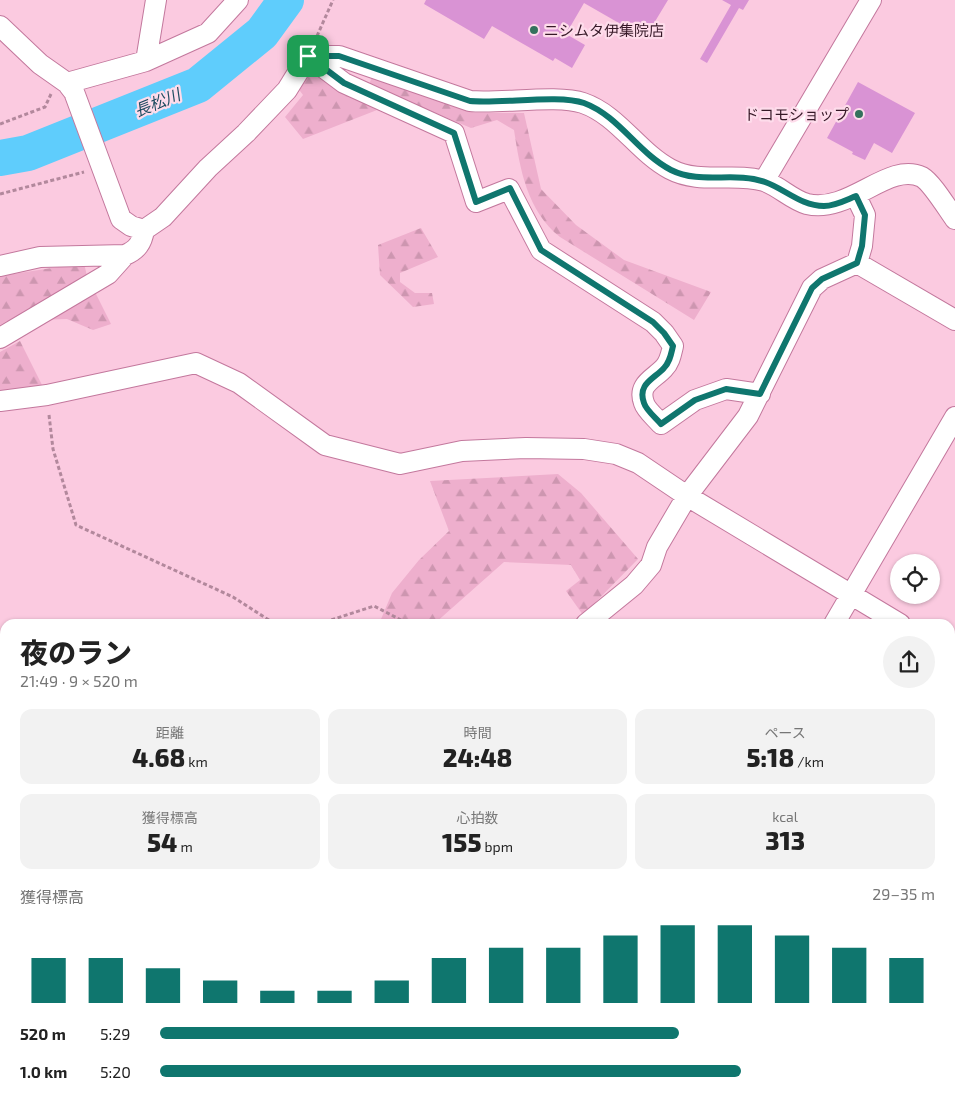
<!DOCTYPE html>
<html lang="ja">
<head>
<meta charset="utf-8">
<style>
	:root { --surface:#fff; --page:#f2f2f2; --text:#222; --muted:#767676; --accent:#0f766e }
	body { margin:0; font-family:"Exo 2","Noto Sans JP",sans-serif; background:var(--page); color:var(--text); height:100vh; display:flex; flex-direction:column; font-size:19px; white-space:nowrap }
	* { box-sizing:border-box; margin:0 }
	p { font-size:16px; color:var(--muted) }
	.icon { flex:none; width:28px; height:28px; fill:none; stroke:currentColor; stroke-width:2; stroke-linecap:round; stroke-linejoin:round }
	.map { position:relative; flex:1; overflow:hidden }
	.panel { position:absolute; left:0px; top:619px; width:955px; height:481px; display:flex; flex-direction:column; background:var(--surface); border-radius:15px 15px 0 0; box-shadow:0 1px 4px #0004 }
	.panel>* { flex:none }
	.buttons { position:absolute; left:890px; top:554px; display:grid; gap:10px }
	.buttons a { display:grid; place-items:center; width:50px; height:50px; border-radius:50%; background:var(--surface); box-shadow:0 1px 4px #0004; font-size:25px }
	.pin { position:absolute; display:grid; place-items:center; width:42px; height:42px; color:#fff; margin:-21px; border-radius:10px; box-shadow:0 2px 8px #0006 }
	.round { display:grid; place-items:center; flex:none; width:52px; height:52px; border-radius:26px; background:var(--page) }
	.overview { display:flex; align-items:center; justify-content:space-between; height:85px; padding:0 20px }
	h1 { font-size:28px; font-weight:800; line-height:38px }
	.stats { display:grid; grid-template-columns:repeat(3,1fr); gap:8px; height:85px; padding:5px 20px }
	.stats div { display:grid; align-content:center; border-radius:12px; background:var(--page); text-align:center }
	.stats b { font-size:25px; font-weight:800 }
	.stats small { font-size:14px; font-weight:400 }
	.stats p { font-size:14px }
	.chart { height:140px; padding:10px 20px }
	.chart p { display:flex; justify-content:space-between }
	.chart svg { width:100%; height:90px; margin-top:5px; stroke:var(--accent); stroke-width:6 }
	ul { padding:0 20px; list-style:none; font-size:16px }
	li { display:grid; grid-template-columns:80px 60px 1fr; align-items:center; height:38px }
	li i { height:12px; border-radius:6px; background:var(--accent) }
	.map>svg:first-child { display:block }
</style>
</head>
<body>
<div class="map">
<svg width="955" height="1099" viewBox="0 0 955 1099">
	<defs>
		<pattern id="forest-firs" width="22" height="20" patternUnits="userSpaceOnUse" patternTransform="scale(1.25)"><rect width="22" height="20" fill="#eeafcd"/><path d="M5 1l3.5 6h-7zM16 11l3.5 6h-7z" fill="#cd96b0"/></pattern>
	</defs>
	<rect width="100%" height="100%" fill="#fbcae0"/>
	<path fill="url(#forest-firs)" d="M310 66 338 90 377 110 303 139 285 117 303 95 297 87Z
		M372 76 475 113H524L541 189 576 225 624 260 711 292 694 320 560 237C527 211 520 169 514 130L497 120 471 128 369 85Z
		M421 228 438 257 400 273V282L415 293H432L434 304 413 307 380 275 378 245Z
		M84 263 87 276 111 324 93 330 67 319 7 321 0 325V276Z
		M20 341 43 387 0 392V352Z
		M558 474 581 493 638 559 583 615 566 591 580 580 571 565 504 562 434 624H379L392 593 419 560 449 531 430 481Z
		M5 673V868L0 858V675Z"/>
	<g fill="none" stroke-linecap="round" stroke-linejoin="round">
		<path stroke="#5fcdfc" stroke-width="36" d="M0 158 28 153 198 85 262 33 286 0"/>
	</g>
	<path fill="#d993d4" d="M426 0H668L645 38 584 3 566 34 585 45 572 68 555 58 553 61 492 26 484 39 424 4Z
		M722 0H749L743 10 739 8 707 63 700 59 731 5Z
		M858 82 915 113 892 153 874 143 865 160 852 154 853 152 827 138Z
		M950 804 955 807V949L950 946Z
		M950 1047 955 1050 950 1061Z
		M806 1095 823 1098V1099H804Z
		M850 1095H934L933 1099H859Z"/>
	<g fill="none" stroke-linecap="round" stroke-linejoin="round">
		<defs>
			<path id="minor" d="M0 26 40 64 67 83 74 92 121 219 131 226 144 230
				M308 56 344 83 454 133 476 202 509 189 541 250 653 322 664 333 673 346C671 354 670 362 664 368 654 379 637 384 644 403 646 410 656 418 661 424L695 400 726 389 760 394
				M308 56H339L470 101C501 104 558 94 583 103 618 115 638 152 670 169 700 185 733 172 764 181 779 186 792 200 807 204 850 214 888 161 922 177 932 183 947 208 955 219
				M146 61 156 0
				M67 83 146 61 208 33 238 0
				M764 181 871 0
				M856 196 865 215 862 246 857 263
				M0 266 40 257 125 255C137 250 142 243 144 230L163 217 208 168 246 133 287 90 308 56
				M0 338 108 274 125 255
				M0 401 47 395 196 363 239 383 325 445 400 464 462 451 526 448 584 449 616 454 638 463 687 496 900 624
				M586 624 634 585 651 565 657 547 687 496 748 416 812 288 822 279 857 263 955 320
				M834 624 955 417
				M950 653 955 656
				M950 728 955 720
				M950 971 955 973
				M0 1002 5 1000
				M289 1099 292 1095
				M556 1099 558 1095
				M731 1099 733 1095"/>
		</defs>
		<use href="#minor" stroke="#c3789d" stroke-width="22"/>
		<path stroke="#b2889c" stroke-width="3" stroke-dasharray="4 2.5" stroke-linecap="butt" d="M317 36 333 0
			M0 124 45 107 51 94
			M0 194 84 172
			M49 415 53 449 76 525 233 597 275 624
			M319 624 374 606 401 620"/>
		<use href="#minor" stroke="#fff" stroke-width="20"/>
	</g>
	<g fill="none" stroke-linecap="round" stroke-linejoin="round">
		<defs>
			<path id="route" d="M308 56H339L470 101C501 104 559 94 584 103 619 116 638 153 671 170 701 185 734 171 765 182 785 189 801 206 824 206 835 206 846 200 856 196L865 215 862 246 857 263 822 279 812 288 760 394 726 389 695 400 661 424C656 418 646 410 644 403 637 384 654 379 664 368 670 362 671 354 673 346L664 333 653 322 541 250 510 188 476 202 454 133 344 83Z"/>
		</defs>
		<use href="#route" stroke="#fff" stroke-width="10"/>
		<use href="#route" stroke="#0f766e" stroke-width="6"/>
	</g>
	<g fill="#34715d" stroke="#fedceb" stroke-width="2">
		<circle cx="534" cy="30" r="5"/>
		<circle cx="859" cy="114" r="5"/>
	</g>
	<g text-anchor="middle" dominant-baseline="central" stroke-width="4.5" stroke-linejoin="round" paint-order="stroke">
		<g font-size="15" fill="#361827" stroke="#fedceb" text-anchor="start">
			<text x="544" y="30">ニシムタ伊集院店</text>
			<text x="849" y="114" text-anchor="end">ドコモショップ</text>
		</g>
		<g font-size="16" font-style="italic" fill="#1e4c60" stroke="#fedceb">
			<text transform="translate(157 102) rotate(-22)">長松川</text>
		</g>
	</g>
</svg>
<div class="buttons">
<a><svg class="icon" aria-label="locate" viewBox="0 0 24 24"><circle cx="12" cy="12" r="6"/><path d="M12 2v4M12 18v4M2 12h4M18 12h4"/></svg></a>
</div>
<div class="pin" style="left:308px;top:56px;background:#1e9e55"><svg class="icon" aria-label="arrive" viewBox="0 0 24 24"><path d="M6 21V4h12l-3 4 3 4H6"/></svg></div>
<section class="panel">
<div class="overview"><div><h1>夜のラン</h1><p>21:49 · 9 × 520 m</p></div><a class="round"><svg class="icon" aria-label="share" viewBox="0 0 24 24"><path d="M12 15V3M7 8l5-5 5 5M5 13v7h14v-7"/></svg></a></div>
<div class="stats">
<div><p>距離</p><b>4.68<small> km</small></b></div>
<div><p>時間</p><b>24:48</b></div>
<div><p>ペース</p><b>5:18<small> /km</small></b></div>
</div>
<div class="stats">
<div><p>獲得標高</p><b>54<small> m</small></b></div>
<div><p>心拍数</p><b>155<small> bpm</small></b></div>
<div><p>kcal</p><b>313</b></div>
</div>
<div class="chart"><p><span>獲得標高</span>29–35 m</p>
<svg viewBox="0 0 160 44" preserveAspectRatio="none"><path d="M5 44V22M15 44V22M25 44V27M35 44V33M45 44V38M55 44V38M65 44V33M75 44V22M85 44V17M95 44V17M105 44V11M115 44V6M125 44V6M135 44V11M145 44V17M155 44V22"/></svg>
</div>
<ul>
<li><b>520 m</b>5:29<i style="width:67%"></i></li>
<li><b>1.0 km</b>5:20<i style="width:75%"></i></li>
</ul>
</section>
</div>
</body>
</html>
